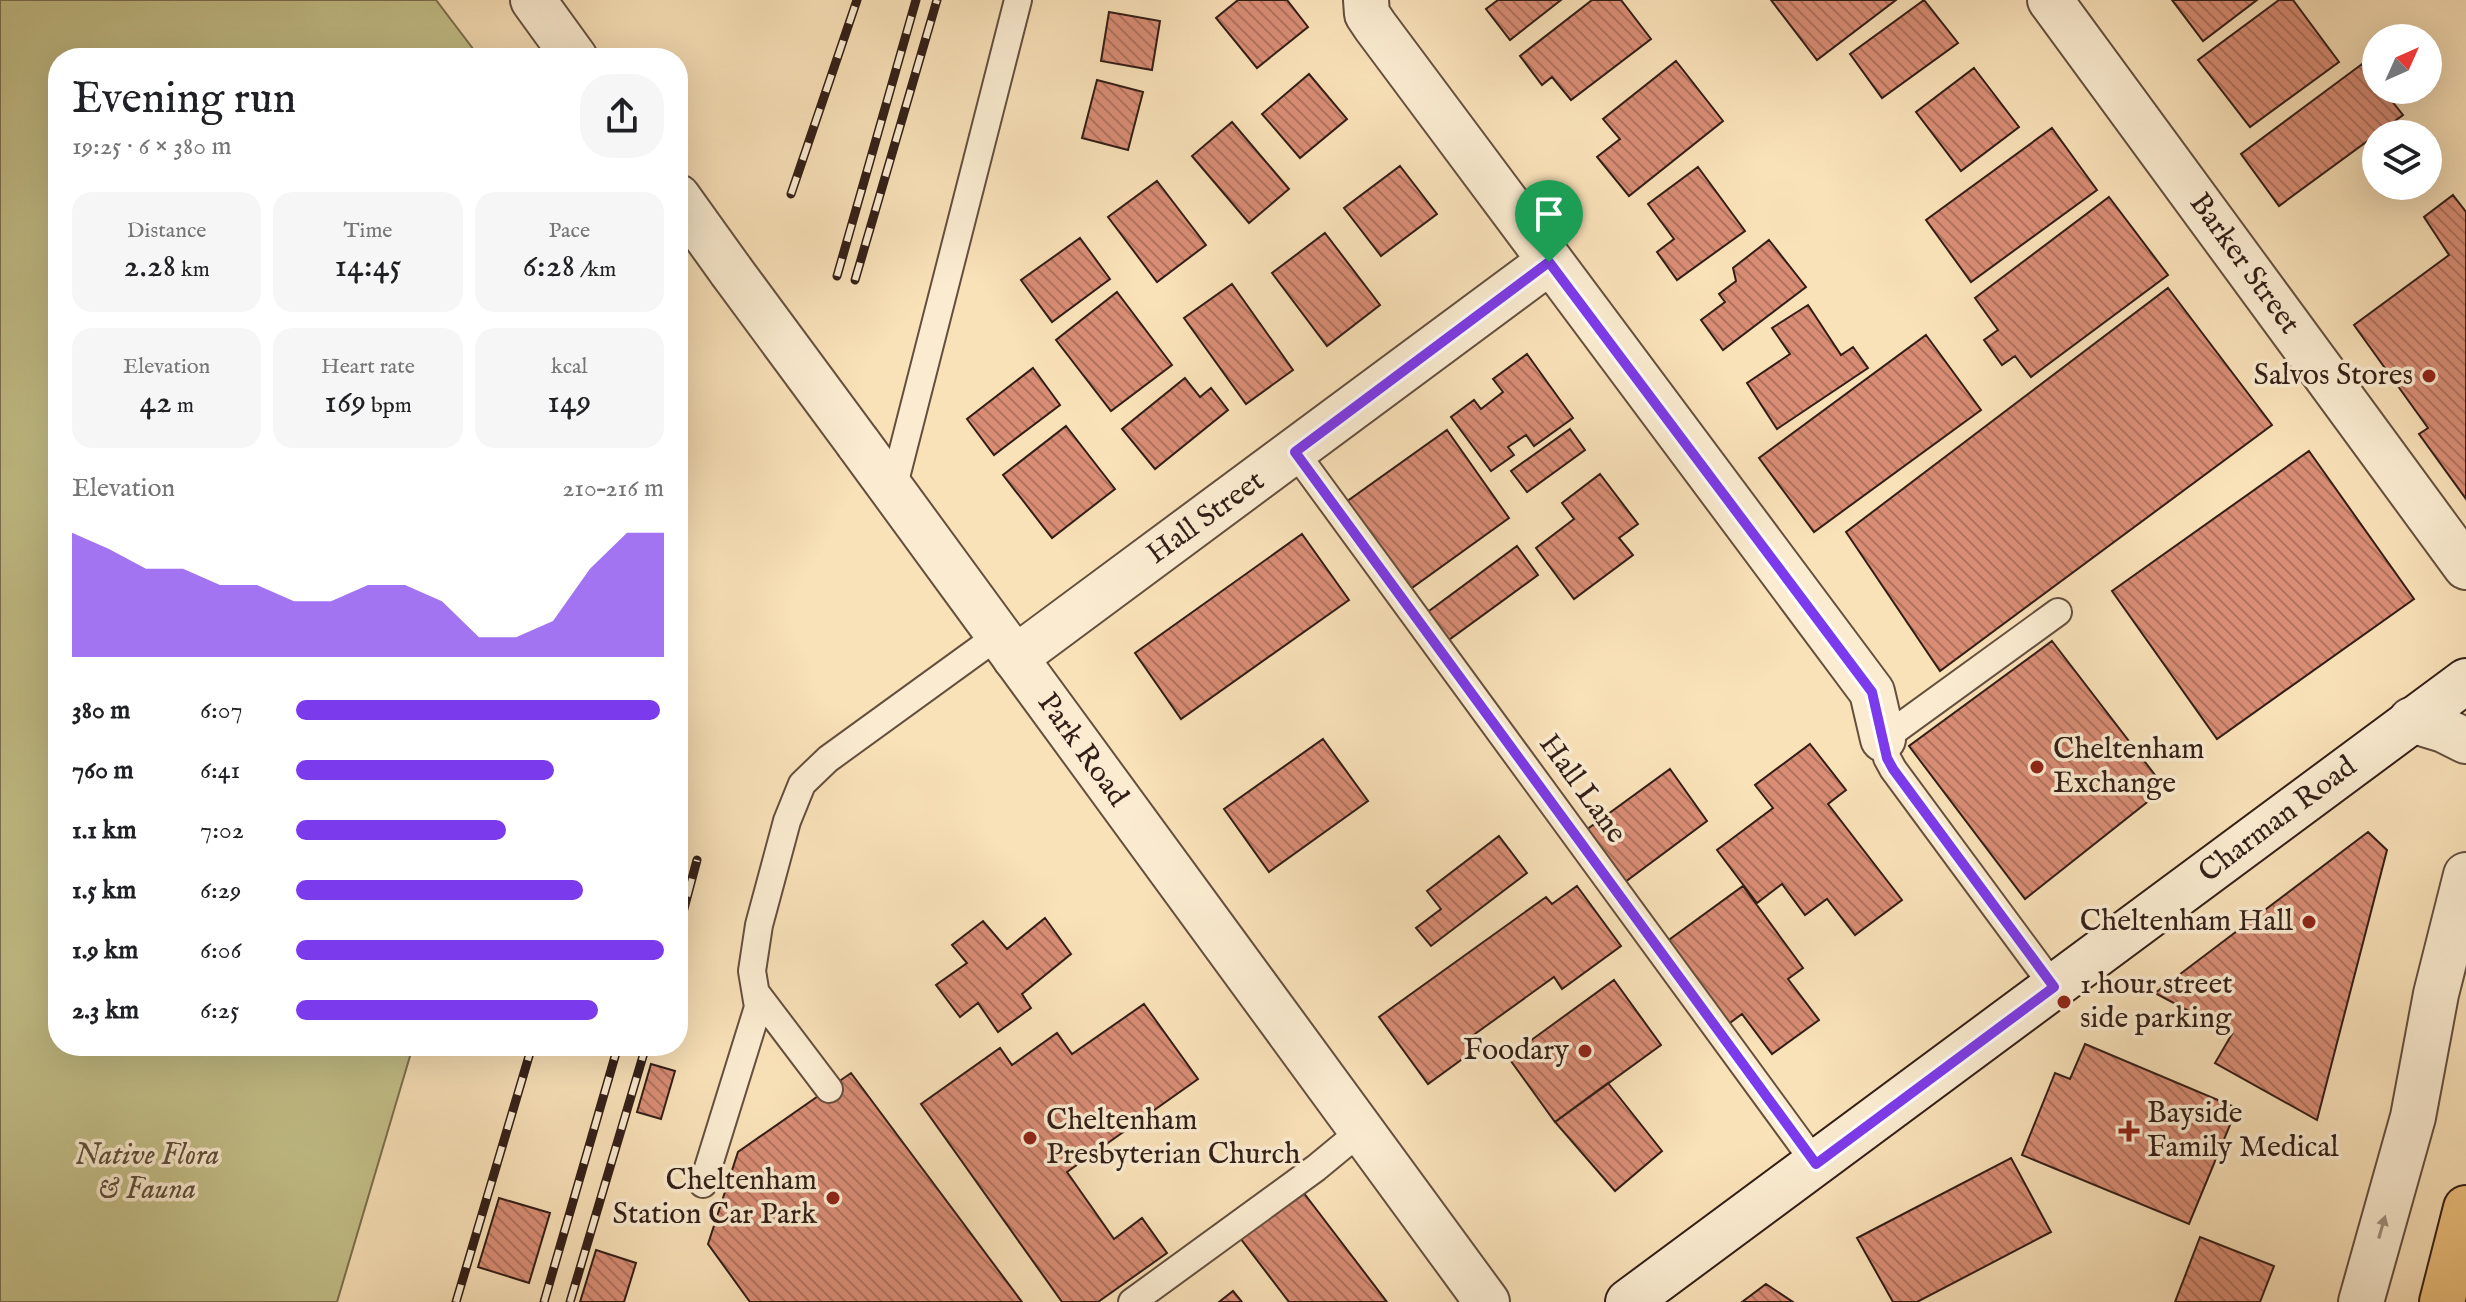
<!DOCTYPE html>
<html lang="en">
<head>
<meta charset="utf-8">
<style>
	:root { --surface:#fff; --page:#f6f6f6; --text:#202124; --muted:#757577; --accent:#7c3aed }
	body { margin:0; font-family:"IM FELL English",serif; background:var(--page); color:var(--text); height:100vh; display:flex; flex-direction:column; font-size:30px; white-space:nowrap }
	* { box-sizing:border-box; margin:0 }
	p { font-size:26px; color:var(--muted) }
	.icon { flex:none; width:44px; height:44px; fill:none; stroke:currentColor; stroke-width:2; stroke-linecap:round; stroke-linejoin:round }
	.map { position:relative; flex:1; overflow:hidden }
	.details { position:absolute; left:48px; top:48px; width:640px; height:1008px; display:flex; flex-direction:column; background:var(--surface); border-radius:32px; box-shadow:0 8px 32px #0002 }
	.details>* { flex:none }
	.needle { width:52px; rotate:45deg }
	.tools { position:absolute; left:2362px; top:24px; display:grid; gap:16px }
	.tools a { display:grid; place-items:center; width:80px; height:80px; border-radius:50%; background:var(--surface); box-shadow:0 8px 32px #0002; font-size:40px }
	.pin { position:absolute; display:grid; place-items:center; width:68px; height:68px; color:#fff; margin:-82px -34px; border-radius:50% 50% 50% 0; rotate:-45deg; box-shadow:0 0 8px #0007 }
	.pin .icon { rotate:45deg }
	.round { display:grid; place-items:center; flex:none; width:84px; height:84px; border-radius:32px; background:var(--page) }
	.summary { display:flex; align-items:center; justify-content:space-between; height:136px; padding:0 24px }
	h1 { font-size:44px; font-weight:600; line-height:60px }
	.figures { display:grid; grid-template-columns:repeat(3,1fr); gap:12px; height:136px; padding:8px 24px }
	.figures div { display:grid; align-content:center; border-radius:20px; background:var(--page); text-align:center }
	.figures b { font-size:34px; font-weight:600 }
	.figures small { font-size:22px; font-weight:400 }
	.figures p { font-size:22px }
	.chart { height:224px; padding:16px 24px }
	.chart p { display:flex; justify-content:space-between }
	.chart svg { width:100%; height:144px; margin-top:8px; fill:var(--accent); opacity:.7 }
	ul { padding:0 24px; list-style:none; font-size:26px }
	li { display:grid; grid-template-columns:128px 96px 1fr; align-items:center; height:60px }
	li i { height:20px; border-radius:10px; background:var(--accent) }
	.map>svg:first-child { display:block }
</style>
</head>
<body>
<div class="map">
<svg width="2466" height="1302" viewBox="0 0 2466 1302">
	<defs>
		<pattern id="building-back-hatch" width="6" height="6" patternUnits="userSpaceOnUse" patternTransform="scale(2)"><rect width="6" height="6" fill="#d98d75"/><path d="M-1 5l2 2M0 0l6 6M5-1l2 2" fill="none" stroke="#b1735f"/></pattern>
	</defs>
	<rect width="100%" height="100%" fill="#f9e1b8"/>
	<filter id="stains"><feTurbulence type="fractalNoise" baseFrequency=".0025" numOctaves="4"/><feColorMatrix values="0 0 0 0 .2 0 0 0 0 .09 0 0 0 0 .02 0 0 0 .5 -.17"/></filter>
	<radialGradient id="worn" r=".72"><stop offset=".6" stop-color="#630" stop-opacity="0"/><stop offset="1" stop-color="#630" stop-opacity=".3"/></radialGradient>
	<path fill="#c4c18a" stroke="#7c7050" stroke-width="2" d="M0 0H436L480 58H58V1046H413L337 1302H0Z"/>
	<path fill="url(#building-back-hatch)" stroke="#331e17" stroke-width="2" d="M1238 0H1287L1308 27 1257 68 1216 18Z
		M1498 0H1497H1561L1510 40 1486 9Z
		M1592 0H1621L1651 39 1571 100 1552 77 1542 85 1520 56Z
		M1771 0H1896L1817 60Z
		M1924 0 1958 43 1882 98 1850 54Z
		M2172 0H2257L2203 41Z
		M2279 0H2293L2339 62 2250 127 2198 60Z
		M1109 12 1160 21 1152 70 1101 61Z
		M1676 61 1723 121 1629 196 1597 157 1620 139 1603 119Z
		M2362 64 2376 81V90H2383L2403 115 2279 206 2241 154Z
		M1974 68 2019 127 1961 171 1916 112Z
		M1309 74 1347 119 1300 158 1262 114Z
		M1097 80 1143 92 1128 150 1082 138Z
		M1232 122 1289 189 1249 223 1192 156Z
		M2052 128 2097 190 1971 282 1926 220Z
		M1400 166 1437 214 1381 256 1344 208Z
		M1698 167 1745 231 1677 280 1657 252 1674 239 1648 204Z
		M1157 181 1206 245 1157 282 1108 217Z
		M2453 195 2466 212V499L2419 434 2428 428 2354 325 2449 255 2424 217Z
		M2109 197 2168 275 2031 377 2015 356 2002 365 1984 340 1998 330 1975 298Z
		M1325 233 1380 305 1327 346 1272 273Z
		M1080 238 1110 279 1052 322 1021 280Z
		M1769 240 1806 287 1723 350 1701 320 1725 302 1719 294 1736 281 1733 268Z
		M1232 284 1293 370 1246 404 1184 318Z
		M2168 288 2272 425 1940 671 1846 532Z
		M1117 292 1172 365 1111 411 1056 340Z
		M1808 305 1841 355 1853 347 1868 368 1777 429 1747 383 1790 354 1772 328Z
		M1926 335 1981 410 1814 532 1759 458Z
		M1527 354 1573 418 1534 446 1526 435 1508 447 1514 455 1491 471 1451 417 1474 400 1481 409 1503 392 1493 379Z
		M1033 368 1060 405 994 455 967 419Z
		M1185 378 1200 397 1211 388 1228 410 1155 469 1122 429Z
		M1066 426 1115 489 1052 538 1003 475Z
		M1570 429 1585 450 1527 492 1511 471Z
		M1447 430 1509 518 1409 590 1346 502Z
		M2309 451 2414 599 2217 739 2112 591Z
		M1600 474 1638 524 1619 538 1633 555 1574 599 1536 548 1574 519 1562 503Z
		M1302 534 1349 600 1181 719 1135 653Z
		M1517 546 1538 575 1446 642 1425 614Z
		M2052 641 2165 788 2025 899 1909 746Z
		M1323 739 1368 801 1269 872 1224 809Z
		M1810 744 1846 790 1828 804 1902 900 1855 935 1827 899 1805 915 1782 884 1757 903 1717 850 1773 808 1755 785Z
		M1670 769 1707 821 1621 885 1582 833Z
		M2368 832 2387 850 2317 1120 2215 1063 2232 1034 2155 993Z
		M1499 836 1527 873 1431 946 1416 928 1441 909 1427 891Z
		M1577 886 1621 946 1562 989 1554 977 1468 1039 1476 1049 1428 1084 1379 1017 1546 897 1552 904Z
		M1743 886 1803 968 1788 979 1819 1020 1772 1054 1742 1014 1727 1025 1666 942Z
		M1045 918 1071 954 1022 994 1031 1008 998 1032 978 1003 960 1017 936 985 967 963 952 945 983 921 1007 949Z
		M1614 980 1661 1045 1555 1122 1508 1057Z
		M1144 1004 1198 1079 1067 1172 1114 1239 1142 1218 1167 1253 1098 1302H1062L921 1104 1000 1048 1012 1065 1057 1033 1072 1054Z
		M2085 1044 2237 1108 2189 1224 2022 1155 2055 1073 2070 1079Z
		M572 1046H599L597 1054Z
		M651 1064 675 1071 661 1119 637 1112Z
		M851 1073 1022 1302H750L708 1244 738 1152Z
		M1608 1083 1662 1151 1615 1191 1555 1122Z
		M2011 1158 2051 1232 1917 1302H1893L1857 1238Z
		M1300 1188 1387 1302H1289L1237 1234Z
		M499 1198 550 1213 529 1283 478 1267Z
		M2200 1237 2274 1266 2260 1302H2175Z
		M596 1250 636 1263 624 1302H580Z
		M1766 1284 1793 1302H1742Z
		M1233 1291 1242 1302H1219Z"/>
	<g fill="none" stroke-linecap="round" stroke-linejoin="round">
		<defs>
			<path id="service" d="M1295 452 1816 1164
				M893 489 1018 0
				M2054 987 1893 769 1887 758 1883 739 2058 612
				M757 994 829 1089
				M703 1184 758 1007 752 971 759 925 787 821 802 784 828 759 999 635
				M1132 1302 1316 1168 1362 1130"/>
			<path id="minor" d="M1366 0 1367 14 1375 26 1872 692 1883 739
				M2050 0 2466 567
				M1015 658 1549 262
				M2411 720 2444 730 2466 741
				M2361 1302 2413 1117 2436 994 2466 875"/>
			<path id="tertiary" d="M533 0 575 58
				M678 197 731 271
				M858 443 1487 1302"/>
			<path id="secondary" d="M1628 1302 2466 681"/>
			<path id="trunk" d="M2442 1302 2466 1208"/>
		</defs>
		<use href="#service" stroke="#644f3f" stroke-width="30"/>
		<use href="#minor" stroke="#644f3f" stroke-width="48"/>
		<use href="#tertiary" stroke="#644f3f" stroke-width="48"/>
		<use href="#secondary" stroke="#331e17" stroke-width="48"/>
		<use href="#trunk" stroke="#331e17" stroke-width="48"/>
		<use href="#service" stroke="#fbecd1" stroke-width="26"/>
		<use href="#minor" stroke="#fbecd1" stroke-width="44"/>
		<use href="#tertiary" stroke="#fbecd1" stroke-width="44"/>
		<use href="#secondary" stroke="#fbecd1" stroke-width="44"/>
		<use href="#trunk" stroke="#ecc07c" stroke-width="44"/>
		<defs>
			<path id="rail" d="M791 194 857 0
				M837 276 916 0
				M855 280 937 0
				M678 931 697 860
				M456 1302 532 1046
				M544 1302 618 1046
				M570 1302 646 1046"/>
		</defs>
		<use href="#rail" stroke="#331e17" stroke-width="9"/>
		<use href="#rail" stroke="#fbecd1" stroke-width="6" stroke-dasharray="18" stroke-linecap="butt"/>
		<defs>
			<path id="tertiary-bridge" d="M731 271 858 443"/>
		</defs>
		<use href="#tertiary-bridge" stroke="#644f3f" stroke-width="48" stroke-linecap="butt"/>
		<use href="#tertiary-bridge" stroke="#fbecd1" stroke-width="44"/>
	</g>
	<defs><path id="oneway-solid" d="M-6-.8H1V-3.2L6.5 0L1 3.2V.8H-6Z" transform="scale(2)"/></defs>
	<use fill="#a18f7d" href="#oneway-solid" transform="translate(2382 1227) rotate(-74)"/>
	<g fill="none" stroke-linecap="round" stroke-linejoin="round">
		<defs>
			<path id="route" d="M1549 262 1872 692 1887 758 1893 769 2054 987 1816 1164 1295 452Z"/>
		</defs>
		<use href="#route" stroke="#fff" stroke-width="16"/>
		<use href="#route" stroke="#7c3aed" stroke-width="10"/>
	</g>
	<g fill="#8f2418" stroke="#fbecd1" stroke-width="3">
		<circle cx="2429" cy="376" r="8"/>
		<circle cx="2037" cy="767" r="8"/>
		<circle cx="2309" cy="922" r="8"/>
		<circle cx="2064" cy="1002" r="8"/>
		<circle cx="1585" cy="1051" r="8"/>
		<path d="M2125 1119h8v8h8v8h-8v8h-8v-8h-8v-8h8z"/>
		<circle cx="1030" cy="1138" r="8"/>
		<circle cx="833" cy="1198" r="8"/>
	</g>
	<g text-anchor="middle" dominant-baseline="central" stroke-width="7" stroke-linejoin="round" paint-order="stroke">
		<g font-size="30" fill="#331e17" stroke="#fbecd1">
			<text transform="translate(2244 264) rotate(54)">Barker Street</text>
			<text transform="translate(1206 518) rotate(-36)">Hall Street</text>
			<text transform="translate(1082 750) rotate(54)">Park Road</text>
			<text transform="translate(1582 789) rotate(54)">Hall Lane</text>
			<text transform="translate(2278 820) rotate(-37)">Charman Road</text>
		</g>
		<g font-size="30" fill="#331e17" stroke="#fbecd1" text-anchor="end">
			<text x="2413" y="376">Salvos Stores</text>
			<text x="2053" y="750" text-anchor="start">Cheltenham<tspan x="2053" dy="34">Exchange</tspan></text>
			<text x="2293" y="922">Cheltenham Hall</text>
			<text x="2080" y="985" text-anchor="start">1 hour street<tspan x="2080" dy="34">side parking</tspan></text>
			<text x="1569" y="1051">Foodary</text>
			<text x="2147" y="1114" text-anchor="start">Bayside<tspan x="2147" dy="34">Family Medical</tspan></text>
			<text x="1046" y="1121" text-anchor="start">Cheltenham<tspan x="1046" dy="34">Presbyterian Church</tspan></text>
			<text x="817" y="1181">Cheltenham<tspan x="817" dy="34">Station Car Park</tspan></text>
		</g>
		<g font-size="30" font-style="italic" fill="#5e4f3a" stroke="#fbecd1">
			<text x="147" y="1156">Native Flora<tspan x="147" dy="34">&amp; Fauna</tspan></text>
		</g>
	</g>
	<rect width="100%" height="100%" filter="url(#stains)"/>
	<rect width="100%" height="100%" fill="url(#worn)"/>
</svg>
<div class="tools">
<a><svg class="needle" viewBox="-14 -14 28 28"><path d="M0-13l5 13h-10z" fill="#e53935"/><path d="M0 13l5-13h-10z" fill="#757577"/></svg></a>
<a><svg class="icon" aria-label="layers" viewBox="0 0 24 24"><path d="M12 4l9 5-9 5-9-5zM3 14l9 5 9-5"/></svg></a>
</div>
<div class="pin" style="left:1549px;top:262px;background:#1e9e55"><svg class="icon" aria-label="arrive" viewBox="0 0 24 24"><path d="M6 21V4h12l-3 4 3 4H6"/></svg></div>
<section class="details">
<div class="summary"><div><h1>Evening run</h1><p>19:25 · 6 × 380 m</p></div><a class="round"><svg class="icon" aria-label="share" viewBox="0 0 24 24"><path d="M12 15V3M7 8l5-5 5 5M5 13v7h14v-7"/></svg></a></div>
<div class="figures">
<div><p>Distance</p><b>2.28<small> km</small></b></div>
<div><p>Time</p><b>14:45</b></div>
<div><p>Pace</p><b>6:28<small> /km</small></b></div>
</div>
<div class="figures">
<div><p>Elevation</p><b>42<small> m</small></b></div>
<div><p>Heart rate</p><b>169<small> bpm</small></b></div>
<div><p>kcal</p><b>149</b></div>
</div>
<div class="chart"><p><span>Elevation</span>210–216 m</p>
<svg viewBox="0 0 160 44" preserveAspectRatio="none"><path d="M0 44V6L10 11L20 17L30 17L40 22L50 22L60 27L70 27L80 22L90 22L100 27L110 38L120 38L130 33L140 17L150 6L160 6V44z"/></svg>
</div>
<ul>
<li><b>380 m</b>6:07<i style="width:99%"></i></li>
<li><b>760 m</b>6:41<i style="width:70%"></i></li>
<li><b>1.1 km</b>7:02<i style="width:57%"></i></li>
<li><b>1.5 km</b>6:29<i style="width:78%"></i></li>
<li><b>1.9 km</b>6:06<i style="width:100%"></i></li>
<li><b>2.3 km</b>6:25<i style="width:82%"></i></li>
</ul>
</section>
</div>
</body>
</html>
